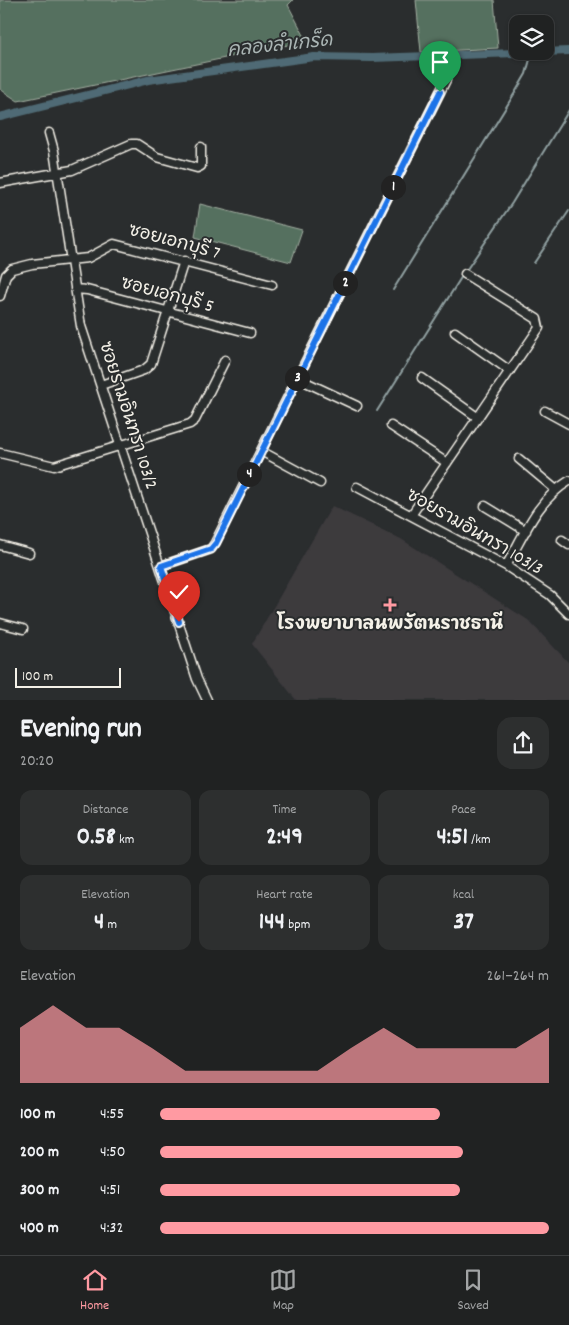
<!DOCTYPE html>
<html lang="en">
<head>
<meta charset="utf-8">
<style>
	:root { --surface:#202222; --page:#2d2f2f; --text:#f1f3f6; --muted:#a2a4a5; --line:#3d3f40; --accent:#ff9aa2 }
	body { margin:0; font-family:Dekko,"Playpen Sans Thai",sans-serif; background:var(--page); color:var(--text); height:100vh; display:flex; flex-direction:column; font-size:19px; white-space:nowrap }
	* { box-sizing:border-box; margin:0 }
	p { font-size:16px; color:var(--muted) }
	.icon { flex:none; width:28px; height:28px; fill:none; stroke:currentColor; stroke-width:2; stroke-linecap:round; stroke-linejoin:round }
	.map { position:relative; height:700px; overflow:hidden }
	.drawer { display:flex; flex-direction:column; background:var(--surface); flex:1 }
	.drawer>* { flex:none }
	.buttons { position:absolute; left:509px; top:15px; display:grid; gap:10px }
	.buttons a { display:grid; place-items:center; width:45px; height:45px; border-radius:10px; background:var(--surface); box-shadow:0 1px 4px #0004,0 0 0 1px var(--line); font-size:25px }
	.scale { position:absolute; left:15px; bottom:12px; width:106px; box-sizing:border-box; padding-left:5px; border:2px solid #f4f1e8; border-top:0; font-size:14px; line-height:18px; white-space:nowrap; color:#f4f1e8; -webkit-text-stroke:4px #2a2d2e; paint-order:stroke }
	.pin { position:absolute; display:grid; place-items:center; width:42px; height:42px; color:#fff; margin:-51px -21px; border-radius:50% 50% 50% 0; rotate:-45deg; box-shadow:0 0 5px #0007 }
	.pin .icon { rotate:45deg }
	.km { position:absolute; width:25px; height:25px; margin:-12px; border-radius:50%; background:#222; color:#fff; font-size:14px; line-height:25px; text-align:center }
	.round { display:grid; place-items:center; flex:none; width:52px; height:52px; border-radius:15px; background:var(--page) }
	.overview { display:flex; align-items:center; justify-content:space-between; height:85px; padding:0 20px }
	h1 { font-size:28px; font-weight:800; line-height:38px }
	.stats { display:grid; grid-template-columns:repeat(3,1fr); gap:8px; height:85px; padding:5px 20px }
	.stats div { display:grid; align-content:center; border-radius:12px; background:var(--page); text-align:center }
	.stats b { font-size:25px; font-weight:800 }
	.stats small { font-size:14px; font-weight:400 }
	.stats p { font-size:14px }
	.chart { height:140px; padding:10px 20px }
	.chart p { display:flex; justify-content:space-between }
	.chart svg { width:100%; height:90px; margin-top:5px; fill:var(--accent); opacity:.7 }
	ul { padding:0 20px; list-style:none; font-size:16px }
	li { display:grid; grid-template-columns:80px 60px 1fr; align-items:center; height:38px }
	li i { height:12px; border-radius:6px; background:var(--accent) }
	.tabs { display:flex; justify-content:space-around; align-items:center; height:70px; border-top:1px solid var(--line); background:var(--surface); font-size:14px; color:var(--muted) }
	.tabs a { display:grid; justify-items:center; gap:2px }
	.tabs .current { color:var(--accent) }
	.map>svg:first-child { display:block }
</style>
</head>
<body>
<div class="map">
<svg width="569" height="700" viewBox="0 0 569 700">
	<rect width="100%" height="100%" fill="#2a2d2e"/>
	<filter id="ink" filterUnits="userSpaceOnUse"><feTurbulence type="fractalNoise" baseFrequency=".02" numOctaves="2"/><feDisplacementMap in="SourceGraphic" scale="10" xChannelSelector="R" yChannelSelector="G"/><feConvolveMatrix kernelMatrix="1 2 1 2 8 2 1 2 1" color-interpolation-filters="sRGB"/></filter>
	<g filter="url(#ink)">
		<path fill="#3d3a3e" d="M332 506 401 539 528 620 569 663V700H296L252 644Z"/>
		<path fill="#546f5e" stroke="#a4b0a3" d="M0 0H293L288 5 307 41 18 101 0 89Z
			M416 0H494L498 48 421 52Z
			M200 204 302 230 291 262 195 237Z"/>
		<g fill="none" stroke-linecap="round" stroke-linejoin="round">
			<path stroke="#91a1a2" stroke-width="2" d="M534 263 569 211
				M465 272 512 203 569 110
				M393 290 516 91 526 74 532 52
				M377 411 462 276"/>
			<path stroke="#4f6b74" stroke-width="8" d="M0 117 148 80 314 57 372 58 569 51"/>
			<defs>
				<path id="minor" d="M49 133 54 151 81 326 197 679 207 700
					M0 183 72 170 131 144H137L157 157 197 168 201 166V147
					M75 289 87 290 250 333
					M0 296 6 275 12 269 32 264 88 258 114 244 272 285
					M455 332 510 371
					M297 378 357 406
					M422 378 477 417
					M101 385 144 370 151 364 184 261
					M545 411 569 424
					M391 426 447 463
					M261 451 320 483
					M0 453 54 466 190 424 195 420 225 360
					M519 459 555 489
					M357 487 506 566 550 595 569 614
					M485 506 526 531
					M412 514 539 328 537 319 465 274
					M562 540 569 545
					M0 545 29 553
					M161 566 211 549 215 543 446 80
					M506 566C524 535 537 500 569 481
					M0 623 23 629"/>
			</defs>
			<use href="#minor" stroke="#f4f1e8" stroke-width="11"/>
			<use href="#minor" stroke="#2a2d2e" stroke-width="8"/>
		</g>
	</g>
	<g fill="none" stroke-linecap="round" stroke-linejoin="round" filter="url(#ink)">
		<defs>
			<path id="route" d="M179 622 161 566 211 549 216 543 440 92"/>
		</defs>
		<use href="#route" stroke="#fff" stroke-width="10"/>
		<use href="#route" stroke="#1a73e8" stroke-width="6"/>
	</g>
	<path fill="#ff9aa2" stroke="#2a2d2e" stroke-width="2" d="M387.5 597.5h5v5h5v5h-5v5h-5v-5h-5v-5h5z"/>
	<g text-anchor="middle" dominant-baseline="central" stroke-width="4" stroke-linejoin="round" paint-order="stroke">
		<g font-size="18" fill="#f4f1e8" stroke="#2a2d2e">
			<text transform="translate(174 243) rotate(15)">ซอยเอกบุรี 7</text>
			<text transform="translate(167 296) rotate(15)">ซอยเอกบุรี 5</text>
			<text transform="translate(127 416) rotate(72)">ซอยรามอินทรา 103/2</text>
			<text transform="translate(474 533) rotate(30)">ซอยรามอินทรา 103/3</text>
		</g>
		<g font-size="18" font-weight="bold" fill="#f4f1e8" stroke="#2a2d2e">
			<text x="390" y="625">โรงพยาบาลนพรัตนราชธานี</text>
		</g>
		<g font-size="19" font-style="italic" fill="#aab5b4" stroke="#2a2d2e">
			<text transform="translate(280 47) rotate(-6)">คลองลำเกร็ด</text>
		</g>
	</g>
</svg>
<div class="buttons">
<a><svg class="icon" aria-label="layers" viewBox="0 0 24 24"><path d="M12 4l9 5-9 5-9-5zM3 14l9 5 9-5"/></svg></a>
</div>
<div class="scale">100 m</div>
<div class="pin" style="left:440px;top:92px;background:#1e9e55"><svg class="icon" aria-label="arrive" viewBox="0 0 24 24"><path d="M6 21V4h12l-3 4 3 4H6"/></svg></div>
<div class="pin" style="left:179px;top:622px;background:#d93025"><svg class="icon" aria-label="check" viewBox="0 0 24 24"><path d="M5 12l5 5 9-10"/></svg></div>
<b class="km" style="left:393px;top:187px">1</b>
<b class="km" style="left:345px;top:283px">2</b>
<b class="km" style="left:297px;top:378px">3</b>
<b class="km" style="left:249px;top:474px">4</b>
</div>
<section class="drawer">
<div class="overview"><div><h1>Evening run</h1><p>20:20</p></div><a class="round"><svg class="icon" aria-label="share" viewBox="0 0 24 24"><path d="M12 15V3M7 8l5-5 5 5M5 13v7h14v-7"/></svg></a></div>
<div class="stats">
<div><p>Distance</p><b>0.58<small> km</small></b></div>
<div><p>Time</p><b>2:49</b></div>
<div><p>Pace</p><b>4:51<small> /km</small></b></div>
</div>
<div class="stats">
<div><p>Elevation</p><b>4<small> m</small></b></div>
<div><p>Heart rate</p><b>144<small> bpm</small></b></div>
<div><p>kcal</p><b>37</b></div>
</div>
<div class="chart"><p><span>Elevation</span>261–264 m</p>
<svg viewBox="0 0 160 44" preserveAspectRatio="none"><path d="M0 44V17L10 6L20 17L30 17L40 27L50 38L60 38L70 38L80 38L90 38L100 27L110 17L120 27L130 27L140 27L150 27L160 17V44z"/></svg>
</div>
<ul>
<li><b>100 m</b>4:55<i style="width:72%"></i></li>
<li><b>200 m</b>4:50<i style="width:78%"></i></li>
<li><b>300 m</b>4:51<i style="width:77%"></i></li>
<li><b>400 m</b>4:32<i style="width:100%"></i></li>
</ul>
</section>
<nav class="tabs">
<a class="current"><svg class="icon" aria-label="home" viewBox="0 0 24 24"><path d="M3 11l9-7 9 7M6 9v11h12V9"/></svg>Home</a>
<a><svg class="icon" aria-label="map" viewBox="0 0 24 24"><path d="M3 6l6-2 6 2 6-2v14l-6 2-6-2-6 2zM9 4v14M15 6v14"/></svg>Map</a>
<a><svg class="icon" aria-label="saved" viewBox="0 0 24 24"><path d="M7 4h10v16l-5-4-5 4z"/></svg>Saved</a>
</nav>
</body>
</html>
